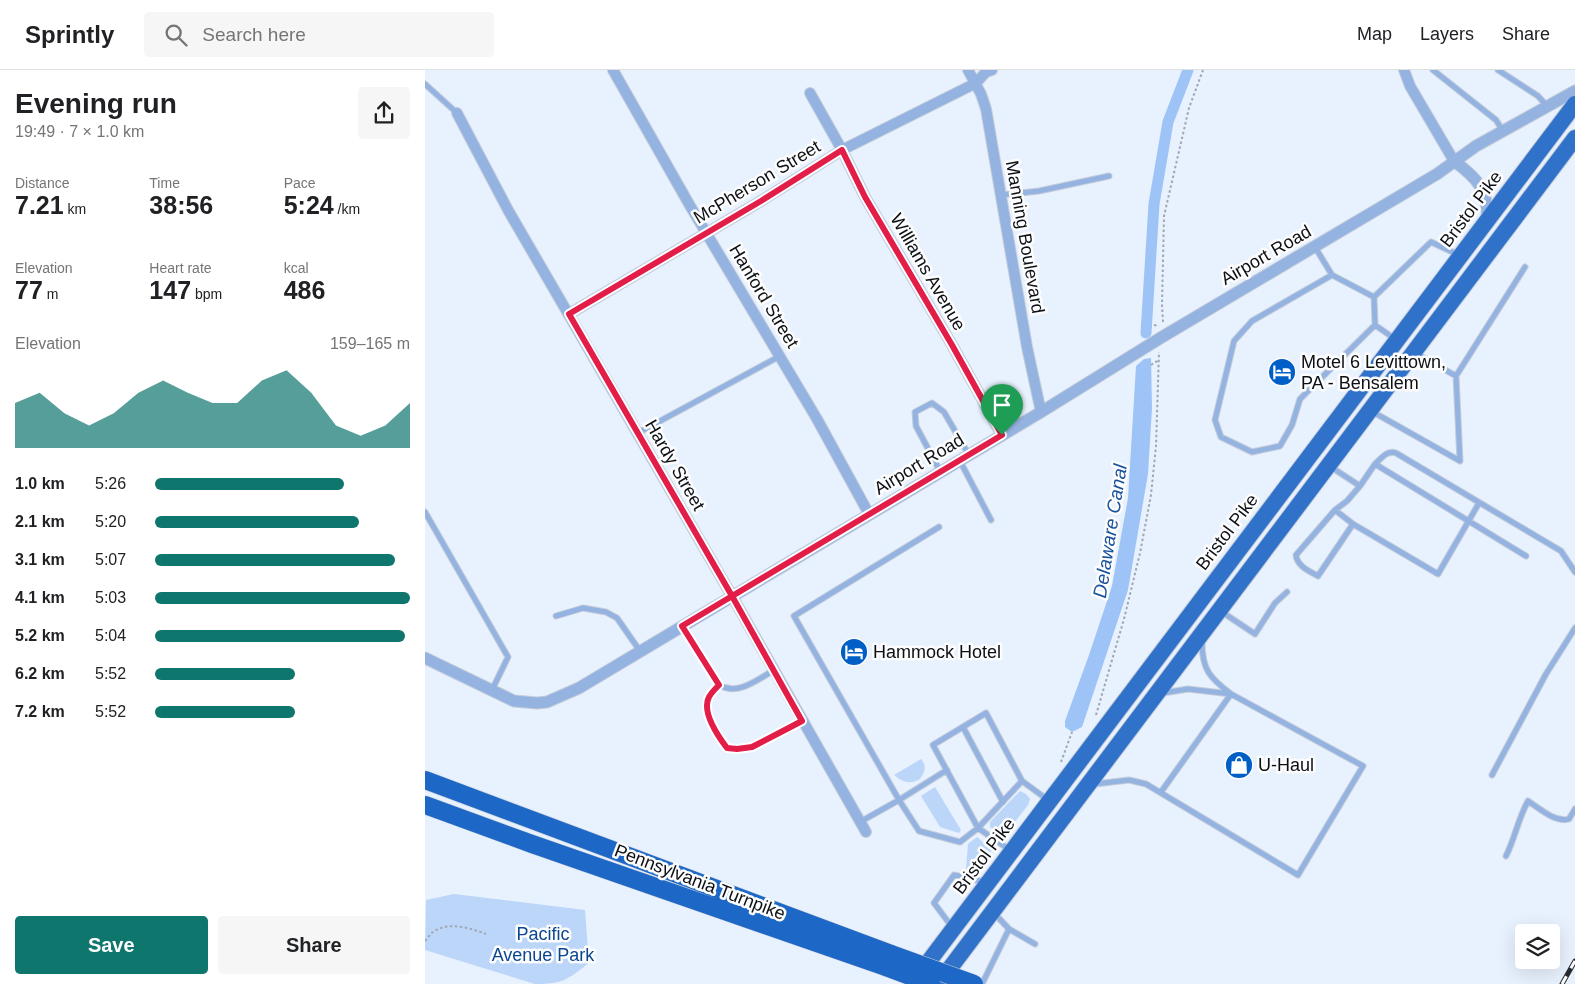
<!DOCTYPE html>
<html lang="en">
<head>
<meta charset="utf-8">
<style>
	:root { --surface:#fff; --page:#f6f6f6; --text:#202124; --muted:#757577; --line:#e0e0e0; --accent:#0f766e }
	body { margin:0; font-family:Helvetica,sans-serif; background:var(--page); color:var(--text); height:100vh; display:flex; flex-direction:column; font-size:19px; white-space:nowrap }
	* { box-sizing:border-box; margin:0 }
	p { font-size:16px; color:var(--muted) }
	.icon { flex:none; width:28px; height:28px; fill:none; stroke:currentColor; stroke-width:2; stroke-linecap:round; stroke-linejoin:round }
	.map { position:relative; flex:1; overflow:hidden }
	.sheet { display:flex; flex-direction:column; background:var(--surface); width:425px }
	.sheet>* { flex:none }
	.controls { position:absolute; left:1090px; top:854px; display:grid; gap:10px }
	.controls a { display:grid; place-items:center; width:45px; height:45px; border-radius:5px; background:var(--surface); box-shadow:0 5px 20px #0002; font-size:25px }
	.pin { position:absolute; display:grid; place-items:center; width:42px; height:42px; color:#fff; margin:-51px -21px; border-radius:50% 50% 50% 0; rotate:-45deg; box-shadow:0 0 5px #0007 }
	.pin .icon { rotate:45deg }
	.round { display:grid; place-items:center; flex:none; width:52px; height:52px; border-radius:5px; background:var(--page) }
	.overview { display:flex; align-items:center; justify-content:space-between; height:85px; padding:0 15px }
	h1 { font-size:28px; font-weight:800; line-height:38px }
	.figures { display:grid; grid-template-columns:repeat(3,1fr); gap:8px; height:85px; padding:5px 15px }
	.figures div { display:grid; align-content:center }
	.figures b { font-size:25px; font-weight:800 }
	.figures small { font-size:14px; font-weight:400 }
	.figures p { font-size:14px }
	.chart { height:140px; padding:10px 15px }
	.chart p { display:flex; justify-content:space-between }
	.chart svg { width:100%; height:90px; margin-top:5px; fill:var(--accent); opacity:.7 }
	.primary-button { display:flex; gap:10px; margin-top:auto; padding:10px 15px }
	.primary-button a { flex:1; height:58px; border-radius:5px; background:var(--accent); color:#fff; font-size:20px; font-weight:800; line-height:58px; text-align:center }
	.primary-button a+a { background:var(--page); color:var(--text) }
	ul { padding:0 15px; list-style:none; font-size:16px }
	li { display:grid; grid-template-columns:80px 60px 1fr; align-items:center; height:38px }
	li i { height:12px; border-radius:6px; background:var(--accent) }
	header { display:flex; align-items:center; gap:30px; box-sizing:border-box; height:70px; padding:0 25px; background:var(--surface); border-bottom:1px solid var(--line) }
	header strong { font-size:24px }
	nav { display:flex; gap:28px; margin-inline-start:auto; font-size:18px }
	.search { width:350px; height:45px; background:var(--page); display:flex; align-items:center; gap:12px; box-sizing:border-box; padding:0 18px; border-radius:5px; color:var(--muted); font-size:19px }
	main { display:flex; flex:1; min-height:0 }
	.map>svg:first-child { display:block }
</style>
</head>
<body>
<header>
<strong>Sprintly</strong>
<div class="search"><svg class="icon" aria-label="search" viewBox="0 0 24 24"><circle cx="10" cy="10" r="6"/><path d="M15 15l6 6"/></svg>Search here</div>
<nav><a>Map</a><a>Layers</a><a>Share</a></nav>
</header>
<main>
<section class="sheet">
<div class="overview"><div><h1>Evening run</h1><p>19:49 · 7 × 1.0 km</p></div><a class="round"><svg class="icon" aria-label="share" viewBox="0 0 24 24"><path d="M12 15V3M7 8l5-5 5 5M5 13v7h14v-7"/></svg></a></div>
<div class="figures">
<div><p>Distance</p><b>7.21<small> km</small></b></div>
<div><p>Time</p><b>38:56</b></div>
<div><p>Pace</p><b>5:24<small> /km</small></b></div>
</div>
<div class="figures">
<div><p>Elevation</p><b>77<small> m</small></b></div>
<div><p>Heart rate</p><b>147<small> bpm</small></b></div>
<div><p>kcal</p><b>486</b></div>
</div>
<div class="chart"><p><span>Elevation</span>159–165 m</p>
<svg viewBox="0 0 160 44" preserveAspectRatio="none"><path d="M0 44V22L10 17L20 27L30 33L40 27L50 17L60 11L70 17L80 22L90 22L100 11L110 6L120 17L130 33L140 38L150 33L160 22V44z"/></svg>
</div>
<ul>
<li><b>1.0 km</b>5:26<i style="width:74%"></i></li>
<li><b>2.1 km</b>5:20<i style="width:80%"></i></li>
<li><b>3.1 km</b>5:07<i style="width:94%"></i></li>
<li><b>4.1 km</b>5:03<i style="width:100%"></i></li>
<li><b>5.2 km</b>5:04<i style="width:98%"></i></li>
<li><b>6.2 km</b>5:52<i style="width:55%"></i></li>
<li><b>7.2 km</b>5:52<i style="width:55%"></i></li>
</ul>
<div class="primary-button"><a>Save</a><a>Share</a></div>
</section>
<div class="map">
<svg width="1150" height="914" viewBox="0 0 1150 914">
	<rect width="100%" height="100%" fill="#e8f1fe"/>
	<path fill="#bcd6fa" d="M496 689C502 696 500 701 495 709 484 715 478 712 469 705Z
		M510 717 536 760 534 763 515 757 496 726Z
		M595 721 601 724 605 729 603 735 579 766 565 757V752Z
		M552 767 567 780 549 801 541 799 543 774Z
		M29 824 160 840 164 893C142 910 138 914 110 914L0 880 1 830Z"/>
	<path fill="#9ec3f7" d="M726 288 727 338 723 404 703 520 657 657 647 662 640 657V651L664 585 687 516 703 428 711 296 719 289Z"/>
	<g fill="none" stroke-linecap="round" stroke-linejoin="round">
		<path stroke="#9ec3f7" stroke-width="11" d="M721 263 729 134 743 52 763 0"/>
		<defs>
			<path id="service" d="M1008 0 1071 50 1078 61
				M1073 0 1113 26 1122 36
				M0 14 32 43
				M576 125 614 121 684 106
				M890 177 907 205 827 251 809 271 790 350 796 367 827 382 855 376 867 355 875 329 950 255 949 227 1006 172 1034 185
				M907 205 949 227
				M950 255 970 269
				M1031 306 1100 197
				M948 342 1035 391 1031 306 992 284
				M213 363 355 286
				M535 391 566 450
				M950 394C957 388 962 380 971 383L1136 481 1150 502
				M906 397 935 416
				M515 401 491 356 490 342 507 333 519 342 544 385
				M910 440 928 454 1013 504 1054 433
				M0 442 83 587 67 620
				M928 454 893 506C884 501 872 496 871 485L910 440 922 431 935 416 950 394 1101 486
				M797 542 830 564 850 533 862 522
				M131 546 158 538 181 542 192 548 215 581
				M257 556 294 615C313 626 332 610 349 600
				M294 615C290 619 286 623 284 627 276 642 293 666 302 678L312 679 327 677 377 651
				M738 623 763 619 806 624
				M561 643 597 711 553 758 508 675Z
				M538 657 578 732
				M522 700 474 730 494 761 535 772 553 758 585 780
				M1067 705 1121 604 1150 558
				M597 711 623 730
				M670 714 704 710 721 714 873 805 938 696 806 624C785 608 777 600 777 572
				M736 722 806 624
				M435 752 474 730 369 546 514 457
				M1081 786C1090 768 1093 749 1103 731 1114 738 1130 753 1144 749L1150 739
				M569 843 584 859 610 874
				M527 857 509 833 529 805 560 812
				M557 914 584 859"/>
			<path id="minor" d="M188 0 264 134 392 349 444 444
				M543 0 556 24 561 39 602 277 616 342
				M979 0 985 16 1029 91
				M385 23 417 80 440 127 527 275 577 365
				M32 43 83 140 307 526 441 762
				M144 244 336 131 417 80 551 13 561 2 567 0"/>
			<path id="tertiary" d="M1029 91C1052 108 1064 120 1062 151
				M0 588 89 631 112 633 122 632 154 618 616 342 737 267 1012 104 1051 76 1150 21"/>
			<path id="trunk" d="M492 907 1150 34
				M513 914 1150 68"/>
			<path id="motorway" d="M0 710 466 884
				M0 735 107 774 461 897"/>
		</defs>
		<use href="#service" stroke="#c5cdd9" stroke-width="7"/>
		<use href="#minor" stroke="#c5cdd9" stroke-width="12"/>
		<use href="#tertiary" stroke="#c5cdd9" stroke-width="13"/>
		<use href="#trunk" stroke="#c5cdd9" stroke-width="18"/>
		<use href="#motorway" stroke="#c5cdd9" stroke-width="19"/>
		<path stroke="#a0a7b1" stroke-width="2" stroke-dasharray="2.5 2.5" stroke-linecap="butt" d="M738 252 737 235 739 146 764 38 778 0
			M729 255 734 256
			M726 295 734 290
			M671 645 699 549 715 483 726 425 731 376 734 282
			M636 692 647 662
			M0 871C3 868 5 864 8 862 24 851 45 858 61 864"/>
		<use href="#service" stroke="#94b3e1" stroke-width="5"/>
		<use href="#minor" stroke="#94b3e1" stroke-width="10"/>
		<use href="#tertiary" stroke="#94b3e1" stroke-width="11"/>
		<use href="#trunk" stroke="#3072ca" stroke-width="16"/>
		<use href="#motorway" stroke="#1d67c6" stroke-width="18"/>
		<defs>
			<path id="rail" d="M1137 914 1150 891"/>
		</defs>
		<use href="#rail" stroke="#272b31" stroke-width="5"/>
		<use href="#rail" stroke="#fdfdfd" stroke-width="3" stroke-dasharray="9" stroke-linecap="butt"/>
		<defs>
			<path id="motorway-bridge" d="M466 884 549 914
				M461 897 506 914"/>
		</defs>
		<use href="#motorway-bridge" stroke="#c5cdd9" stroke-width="19" stroke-linecap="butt"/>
		<use href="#motorway-bridge" stroke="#1d67c6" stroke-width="18"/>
	</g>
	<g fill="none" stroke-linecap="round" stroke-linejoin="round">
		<defs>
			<path id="route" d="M577 365C470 429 364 492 257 556L294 615C290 619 286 623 284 627 276 642 293 666 302 678L312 679 327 677 377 651 307 526 144 244 336 131 417 80 440 127 527 275 577 365"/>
		</defs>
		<use href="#route" stroke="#fff" stroke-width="10"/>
		<use href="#route" stroke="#e11d48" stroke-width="6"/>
	</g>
	<defs>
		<symbol id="hotel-disc" viewBox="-11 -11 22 22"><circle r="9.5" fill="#005ec7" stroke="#fdfdfd"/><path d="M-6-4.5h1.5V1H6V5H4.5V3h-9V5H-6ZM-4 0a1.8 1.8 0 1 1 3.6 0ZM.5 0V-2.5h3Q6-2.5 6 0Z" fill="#fff"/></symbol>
		<symbol id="shop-disc" viewBox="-11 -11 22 22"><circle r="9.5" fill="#005ec7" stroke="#fdfdfd"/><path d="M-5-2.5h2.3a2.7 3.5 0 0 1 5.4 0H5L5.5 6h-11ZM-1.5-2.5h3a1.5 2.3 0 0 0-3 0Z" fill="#fff"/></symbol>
	</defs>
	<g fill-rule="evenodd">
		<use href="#hotel-disc" x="841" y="286" width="32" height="32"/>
		<use href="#hotel-disc" x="413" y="566" width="32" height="32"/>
		<use href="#shop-disc" x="798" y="679" width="32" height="32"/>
	</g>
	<g text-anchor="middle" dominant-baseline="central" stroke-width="5" stroke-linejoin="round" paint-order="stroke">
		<g font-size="18" fill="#0c0f14" stroke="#fdfdfd">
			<text transform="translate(332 112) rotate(-31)">McPherson Street</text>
			<text transform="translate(1046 139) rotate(-53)">Bristol Pike</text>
			<text transform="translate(600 167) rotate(80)">Manning Boulevard</text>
			<text transform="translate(841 185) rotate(-30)">Airport Road</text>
			<text transform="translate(503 202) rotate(60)">Williams Avenue</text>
			<text transform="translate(339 226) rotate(59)">Hanford Street</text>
			<text transform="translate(494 394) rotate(-31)">Airport Road</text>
			<text transform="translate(250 395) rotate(60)">Hardy Street</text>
			<text transform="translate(802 462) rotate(-53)">Bristol Pike</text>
			<text transform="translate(559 786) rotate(-53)">Bristol Pike</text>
			<text transform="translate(275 812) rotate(21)">Pennsylvania Turnpike</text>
		</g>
		<g font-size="18" fill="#0c0f14" stroke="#fdfdfd" text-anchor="start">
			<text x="876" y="292">Motel 6 Levittown,<tspan x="876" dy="21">PA - Bensalem</tspan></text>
			<text x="448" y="582">Hammock Hotel</text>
			<text x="833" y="695">U-Haul</text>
		</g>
		<g font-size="18" fill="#0b4791" stroke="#fdfdfd">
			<text x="118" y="864">Pacific<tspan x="118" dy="21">Avenue Park</tspan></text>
		</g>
		<g font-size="19" font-style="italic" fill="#19529c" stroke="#fdfdfd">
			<text transform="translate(685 461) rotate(-81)">Delaware Canal</text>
		</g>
	</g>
</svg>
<div class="controls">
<a><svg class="icon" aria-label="layers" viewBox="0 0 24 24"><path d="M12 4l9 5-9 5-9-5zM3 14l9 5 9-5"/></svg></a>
</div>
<div class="pin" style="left:577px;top:365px;background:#1e9e55"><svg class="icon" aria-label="arrive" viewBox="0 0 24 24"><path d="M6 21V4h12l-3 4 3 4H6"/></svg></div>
</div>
</main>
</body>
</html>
